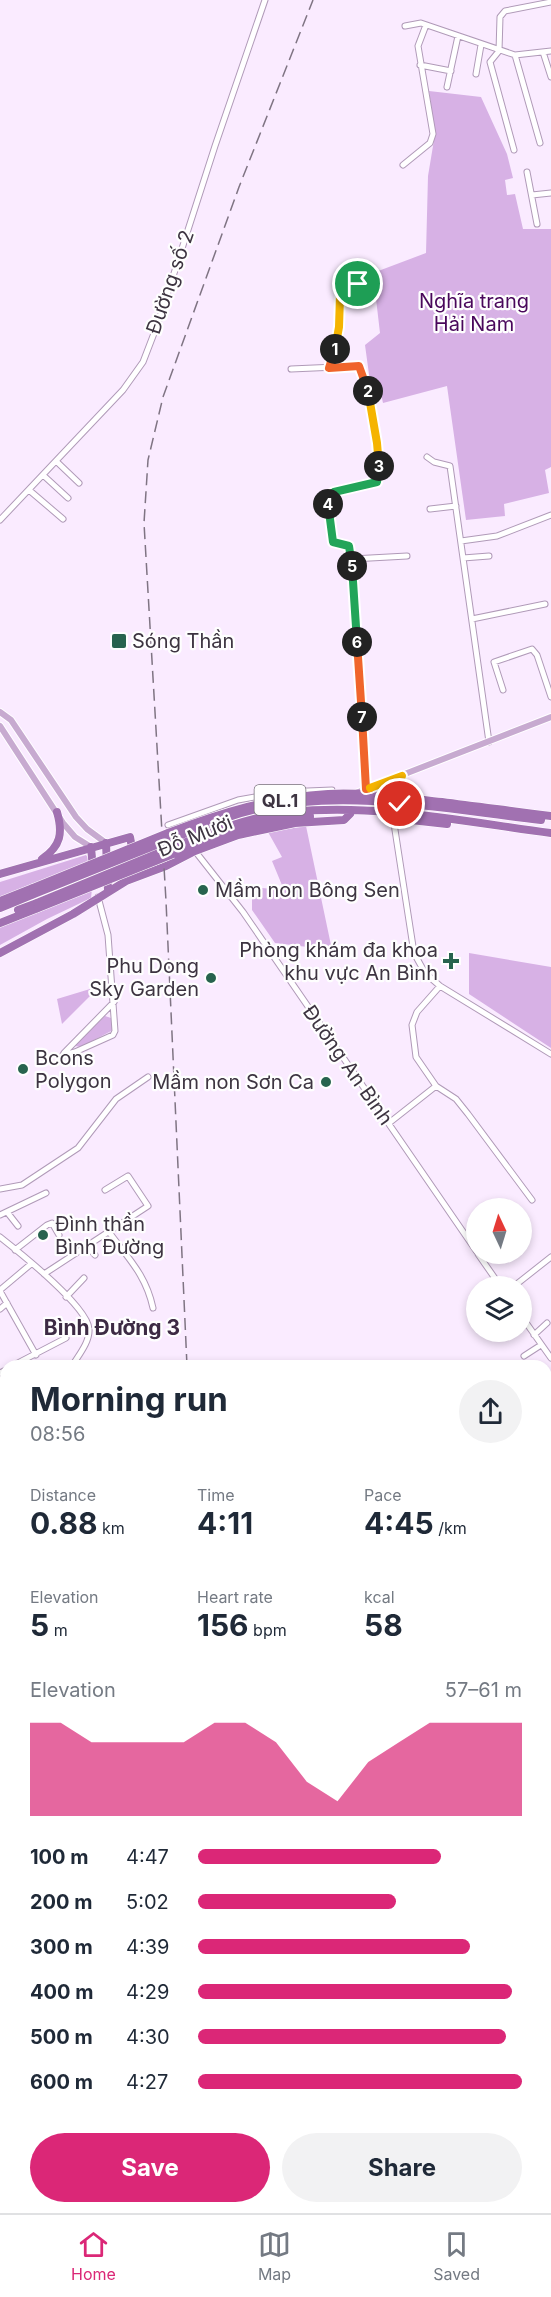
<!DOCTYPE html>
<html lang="en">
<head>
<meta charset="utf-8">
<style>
	:root { --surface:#fff; --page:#f2f2f3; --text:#1f2937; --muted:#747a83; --line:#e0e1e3; --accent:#db2777 }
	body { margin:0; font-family:Inter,sans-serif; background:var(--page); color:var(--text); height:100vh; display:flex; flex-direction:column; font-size:22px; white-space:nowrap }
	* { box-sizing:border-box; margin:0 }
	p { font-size:20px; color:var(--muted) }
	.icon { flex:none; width:33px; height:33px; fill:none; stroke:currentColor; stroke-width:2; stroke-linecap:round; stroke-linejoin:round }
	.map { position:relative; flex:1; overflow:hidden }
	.drawer { position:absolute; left:0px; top:1360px; width:552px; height:854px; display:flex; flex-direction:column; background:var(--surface); border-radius:18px 18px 0 0; box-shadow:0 3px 9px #0003 }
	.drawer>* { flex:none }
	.needle { width:39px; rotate:356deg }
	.fabs { position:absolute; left:466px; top:1198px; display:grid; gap:12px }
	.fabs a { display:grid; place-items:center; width:66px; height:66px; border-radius:50%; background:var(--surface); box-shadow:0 3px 9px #0003; font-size:30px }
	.pin { position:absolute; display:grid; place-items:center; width:51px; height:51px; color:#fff; margin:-26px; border:3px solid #fff; border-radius:50%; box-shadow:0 2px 6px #0007 }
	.km { position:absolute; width:30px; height:30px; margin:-15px; border-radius:50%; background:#222; color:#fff; font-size:16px; line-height:30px; text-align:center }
	.round { display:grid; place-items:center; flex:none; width:63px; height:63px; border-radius:32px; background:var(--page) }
	.summary { display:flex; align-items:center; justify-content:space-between; height:102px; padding:0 30px }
	h1 { font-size:33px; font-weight:700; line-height:45px }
	.figures { display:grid; grid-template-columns:repeat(3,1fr); gap:9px; height:102px; padding:6px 30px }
	.figures div { display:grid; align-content:center }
	.figures b { font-size:30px; font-weight:700 }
	.figures small { font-size:16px; font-weight:400 }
	.figures p { font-size:16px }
	.chart { height:168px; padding:12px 30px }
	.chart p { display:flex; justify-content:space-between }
	.chart svg { width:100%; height:108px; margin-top:6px; fill:var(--accent); opacity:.7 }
	.button { display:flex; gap:12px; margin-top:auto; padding:12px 30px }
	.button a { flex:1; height:69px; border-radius:36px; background:var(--accent); color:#fff; font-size:24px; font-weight:700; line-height:69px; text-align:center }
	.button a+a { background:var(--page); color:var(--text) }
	ul { padding:0 30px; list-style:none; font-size:20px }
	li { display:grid; grid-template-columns:96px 72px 1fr; align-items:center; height:45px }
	li i { height:15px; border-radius:8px; background:var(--accent) }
	.dock { display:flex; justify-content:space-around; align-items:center; height:84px; border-top:2px solid var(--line); background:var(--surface); font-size:16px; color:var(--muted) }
	.dock a { display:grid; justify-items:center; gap:3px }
	.dock .selected { color:var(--accent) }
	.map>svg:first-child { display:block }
</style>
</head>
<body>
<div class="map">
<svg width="551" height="2213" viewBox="0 0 551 2213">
	<rect width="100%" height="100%" fill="#faebff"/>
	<path fill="#d7b1e5" d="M429 91 481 97 507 154 513 178 505 180 507 195 515 194 523 229H551V467L545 470 549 493 504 504 505 516 466 520 447 386 383 403 381 394 371 389 365 345 380 333 373 273 426 253 428 176 435 134Z
		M306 826 332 950 275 943 252 910V887L284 890 272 861 282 857 268 832Z
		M86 855 90 861 0 897V882Z
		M92 889 91 898 47 919 0 945V926Z
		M469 953 551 967V1048L469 994Z
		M90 989 91 995 62 1024 57 999Z
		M105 1016 111 1018 113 1030 81 1047 75 1046Z
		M551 1767V1840L546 1844V1770Z"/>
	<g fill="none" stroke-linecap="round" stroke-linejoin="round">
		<defs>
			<path id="minor" d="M405 26 421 23 515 55 551 51
				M543 52 551 77
				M515 55 540 143
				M420 65 451 71
				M476 74 481 45
				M447 87 458 36
				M514 150 490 62 499 51 500 17 505 11 551 2
				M403 165 430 143 433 134 418 46 426 25
				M527 172 537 224
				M532 195 551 193
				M329 367 339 327 340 296 344 290 358 284
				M291 369 359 366C370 396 385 451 377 482L334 492 327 497 333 542 349 546 351 552 366 789
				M427 457 434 462 450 466 489 742
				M56 461 79 483
				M43 475 68 498
				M29 490 63 519
				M430 509 456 506
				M0 520 123 390 143 362 158 323 215 146 265 0
				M461 541 497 536 551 515
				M463 558 489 556
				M352 559 407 556
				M472 619 545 604
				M503 690 494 662 532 649 537 655 551 697
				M393 817 414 953 425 973 440 986 551 1054
				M168 825 238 800 283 792 332 790
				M195 851 243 912 477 1252
				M64 1053 114 1002
				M63 1055 75 1052 113 1035 115 1031 108 935 98 897
				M436 1086 416 1057 412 1025 417 1012 440 986
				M389 1123 436 1086 456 1099 468 1114 532 1200
				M0 1189 22 1185 78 1148 116 1099 148 1077
				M7 1212 18 1226
				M0 1215 46 1193
				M109 1232C128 1258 146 1275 153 1308
				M0 1237C19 1252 88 1307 89 1329 90 1342 78 1356 72 1366
				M88 1247 95 1255
				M15 1250 47 1225 52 1223 59 1235
				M478 1254 501 1287
				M44 1274 148 1206 128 1176 105 1190
				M513 1287 551 1257
				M0 1290 31 1264
				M0 1291 36 1355
				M66 1297 84 1278
				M0 1309 7 1303
				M522 1317 551 1358
				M534 1335 547 1323
				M524 1356 541 1345
				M12 1366 66 1338
				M0 1373 6 1370
				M546 1426 551 1435
				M546 1457 551 1454
				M0 1478 6 1475
				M0 1500 6 1509
				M546 1504 551 1501
				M0 1535 6 1531
				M546 1552 551 1549
				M0 1555 3 1553
				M0 1565 6 1576
				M546 1600 551 1598
				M0 1676 6 1674
				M0 1733 6 1729
				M0 1737 6 1746
				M0 1784 6 1780
				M0 1904 6 1898
				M546 1925 551 1920
				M0 2000 6 2007
				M546 2005 551 2000
				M546 2044 551 2050
				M0 2051 6 2047
				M546 2073 551 2068
				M546 2129 551 2132
				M0 2167H6
				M313 2208 318 2213
				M0 2212 10 2213
				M29 2213 52 2208
				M322 2213 327 2208
				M410 2213 416 2208"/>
			<path id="major" d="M0 712 11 720 76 817 87 829 106 843
				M0 726 63 823 75 837 91 847
				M356 793 551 717
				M399 801 396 790 401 777"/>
			<path id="highway" d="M411 820 447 824
				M168 833C220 813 272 797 328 794 366 792 405 798 442 802 478 807 515 811 551 816
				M171 839C201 828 231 814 262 808 352 789 450 810 541 820
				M106 843 108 891
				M91 847 93 869
				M171 848C209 833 249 817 290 812 376 803 466 822 551 833
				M173 854C218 836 262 820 310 816
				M42 859C61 846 63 833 57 812
				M0 874 130 837 136 869
				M0 901 33 888
				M0 908 34 894
				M18 910 37 903
				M0 923 38 908
				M0 953 73 914 126 881 166 866 195 851 238 835 295 823 344 820 350 814
				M546 1854 551 1850
				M546 1866 551 1863
				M255 2213 257 2208
				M265 2213 266 2208"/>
		</defs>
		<use href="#minor" stroke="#b09ab8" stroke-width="7"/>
		<use href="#major" stroke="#fff" stroke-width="8"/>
		<use href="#highway" stroke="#fff" stroke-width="9"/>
		<use href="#minor" stroke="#fff" stroke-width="5"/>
		<use href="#major" stroke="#c7aad0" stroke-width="6"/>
		<use href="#highway" stroke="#a171b1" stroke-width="8"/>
		<path stroke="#7f7483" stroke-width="1.5" stroke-dasharray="12 6" stroke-linecap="butt" d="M187 1366 166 901 144 523 148 460 163 397 239 187 313 0
			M217 2208V2213"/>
		<defs>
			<path id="highway-bridge" d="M33 888 168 833
				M34 894 171 839
				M37 903 171 848
				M38 908 173 854"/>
		</defs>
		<use href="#highway-bridge" stroke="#fff" stroke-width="9" stroke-linecap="butt"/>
		<use href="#highway-bridge" stroke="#a171b1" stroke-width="8"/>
	</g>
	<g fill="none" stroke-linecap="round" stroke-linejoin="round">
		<defs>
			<path id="split-1" d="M335 349 339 327 340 296 344 290 358 284"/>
			<path id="split-2" d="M335 349 329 368 359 366 368 391"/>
			<path id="split-3" d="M368 391 377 443 379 466"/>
			<path id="split-4" d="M328 504 327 497 334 492 377 482 379 466"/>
			<path id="split-5" d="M328 504 333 542 349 546 352 566"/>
			<path id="split-6" d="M352 566 357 642"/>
			<path id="split-7" d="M357 642 362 717"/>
			<path id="split-8" d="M362 717 366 789 370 788"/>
			<path id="split-9" d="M370 788 402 776 396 790 400 804"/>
		</defs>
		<use href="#split-1" stroke="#fff" stroke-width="12"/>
		<use href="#split-2" stroke="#fff" stroke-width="12"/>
		<use href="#split-3" stroke="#fff" stroke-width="12"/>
		<use href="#split-4" stroke="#fff" stroke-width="12"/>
		<use href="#split-5" stroke="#fff" stroke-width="12"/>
		<use href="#split-6" stroke="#fff" stroke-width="12"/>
		<use href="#split-7" stroke="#fff" stroke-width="12"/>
		<use href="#split-8" stroke="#fff" stroke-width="12"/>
		<use href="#split-9" stroke="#fff" stroke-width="12"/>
		<use href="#split-1" stroke="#f5b400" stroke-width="8"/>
		<use href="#split-2" stroke="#f0652b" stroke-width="8"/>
		<use href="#split-3" stroke="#f5b400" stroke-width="8"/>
		<use href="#split-4" stroke="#22a559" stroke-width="8"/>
		<use href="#split-5" stroke="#22a559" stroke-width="8"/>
		<use href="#split-6" stroke="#22a559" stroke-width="8"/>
		<use href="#split-7" stroke="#f0652b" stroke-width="8"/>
		<use href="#split-8" stroke="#f0652b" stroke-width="8"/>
		<use href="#split-9" stroke="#f5b400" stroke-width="8"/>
	</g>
	<g fill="#27634e" stroke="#fefefe" stroke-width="2">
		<rect x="111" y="633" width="16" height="16" rx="3"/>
		<circle cx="203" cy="890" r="6"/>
		<path d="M448 952h6v6h6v6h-6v6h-6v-6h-6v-6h6z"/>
		<circle cx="211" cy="978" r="6"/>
		<circle cx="23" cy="1069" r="6"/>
		<circle cx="326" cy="1082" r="6"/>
		<circle cx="43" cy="1235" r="6"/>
	</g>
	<g text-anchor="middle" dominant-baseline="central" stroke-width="4.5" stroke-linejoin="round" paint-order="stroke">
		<rect fill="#fefefe" stroke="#77717a" stroke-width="1.5" x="254.5" y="785" width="51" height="30" rx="4.5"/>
		<g font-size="18" font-weight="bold" fill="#3d3441">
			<text x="280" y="800">QL.1</text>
		</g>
		<g font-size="20" fill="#3d3441" stroke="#fefefe">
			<text transform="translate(170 282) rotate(-71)">Đường số 2</text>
			<text transform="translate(195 836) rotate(-22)">Đỗ Mười</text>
			<text transform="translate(348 1065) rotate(55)">Đường An Bình</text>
		</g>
		<g font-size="20" fill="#49075b" stroke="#fefefe">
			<text x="474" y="301">Nghĩa trang<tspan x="474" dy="23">Hải Nam</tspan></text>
		</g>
		<g font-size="20" fill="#3d3441" stroke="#fefefe" text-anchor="start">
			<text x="132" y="641">Sóng Thần</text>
			<text x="215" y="890">Mầm non Bông Sen</text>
			<text x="438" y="950" text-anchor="end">Phòng khám đa khoa<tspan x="438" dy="23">khu vực An Bình</tspan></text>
			<text x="199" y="966" text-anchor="end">Phu Dong<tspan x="199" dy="23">Sky Garden</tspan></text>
			<text x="35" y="1058">Bcons<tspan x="35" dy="23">Polygon</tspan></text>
			<text x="314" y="1082" text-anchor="end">Mầm non Sơn Ca</text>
			<text x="55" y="1224">Đình thần<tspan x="55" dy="23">Bình Đường</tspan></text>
		</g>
		<g font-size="21" font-weight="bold" fill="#3d2b44" stroke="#fefefe">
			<text x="112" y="1327">Bình Đường 3</text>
		</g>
	</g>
</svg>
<div class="fabs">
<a><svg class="needle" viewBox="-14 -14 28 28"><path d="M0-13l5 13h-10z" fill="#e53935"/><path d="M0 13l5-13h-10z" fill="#747a83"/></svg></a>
<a><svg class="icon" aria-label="layers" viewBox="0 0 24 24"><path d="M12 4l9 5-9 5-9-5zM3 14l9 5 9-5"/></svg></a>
</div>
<div class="pin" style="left:358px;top:284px;background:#1e9e55"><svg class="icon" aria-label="arrive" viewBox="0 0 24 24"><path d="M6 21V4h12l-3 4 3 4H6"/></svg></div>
<div class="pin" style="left:400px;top:804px;background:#d93025"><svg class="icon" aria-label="check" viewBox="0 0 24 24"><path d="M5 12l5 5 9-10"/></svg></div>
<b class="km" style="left:335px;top:349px">1</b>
<b class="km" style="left:368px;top:391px">2</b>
<b class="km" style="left:379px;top:466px">3</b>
<b class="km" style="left:328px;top:504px">4</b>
<b class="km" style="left:352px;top:566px">5</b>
<b class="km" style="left:357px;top:642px">6</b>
<b class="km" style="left:362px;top:717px">7</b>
<section class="drawer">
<div class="summary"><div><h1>Morning run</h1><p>08:56</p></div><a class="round"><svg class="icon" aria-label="share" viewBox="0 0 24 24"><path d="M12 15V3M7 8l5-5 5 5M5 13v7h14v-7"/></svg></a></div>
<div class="figures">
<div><p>Distance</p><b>0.88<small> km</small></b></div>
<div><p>Time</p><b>4:11</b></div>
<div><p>Pace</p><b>4:45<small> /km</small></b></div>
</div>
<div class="figures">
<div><p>Elevation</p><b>5<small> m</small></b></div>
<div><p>Heart rate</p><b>156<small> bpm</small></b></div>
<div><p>kcal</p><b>58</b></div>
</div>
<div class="chart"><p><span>Elevation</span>57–61 m</p>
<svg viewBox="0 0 160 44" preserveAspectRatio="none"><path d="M0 44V6L10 6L20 14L30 14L40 14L50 14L60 6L70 6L80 14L90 30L100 38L110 22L120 14L130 6L140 6L150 6L160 6V44z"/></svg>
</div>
<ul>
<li><b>100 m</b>4:47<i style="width:75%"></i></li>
<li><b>200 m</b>5:02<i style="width:61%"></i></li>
<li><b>300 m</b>4:39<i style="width:84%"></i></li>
<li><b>400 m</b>4:29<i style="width:97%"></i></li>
<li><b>500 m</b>4:30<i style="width:95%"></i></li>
<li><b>600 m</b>4:27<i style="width:100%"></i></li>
</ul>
<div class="button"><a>Save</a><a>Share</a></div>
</section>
</div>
<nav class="dock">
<a class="selected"><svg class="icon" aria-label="home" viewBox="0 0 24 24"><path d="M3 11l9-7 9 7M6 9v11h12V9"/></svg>Home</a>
<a><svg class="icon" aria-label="map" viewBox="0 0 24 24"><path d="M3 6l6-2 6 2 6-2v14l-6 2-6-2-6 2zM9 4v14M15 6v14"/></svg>Map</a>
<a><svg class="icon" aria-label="saved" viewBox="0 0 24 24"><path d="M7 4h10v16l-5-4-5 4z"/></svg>Saved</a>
</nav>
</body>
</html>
